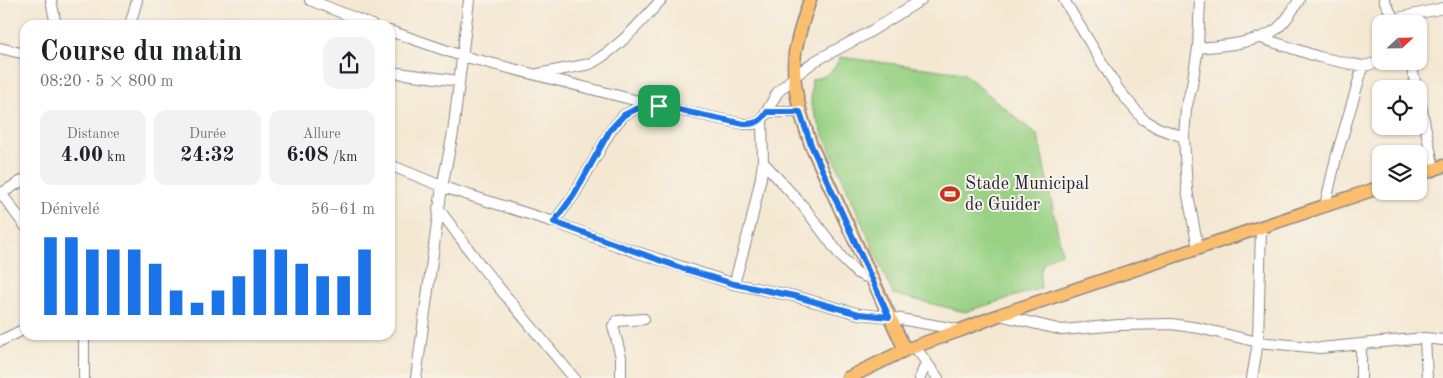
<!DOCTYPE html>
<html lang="fr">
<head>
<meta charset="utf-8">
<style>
	:root { --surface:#fff; --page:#f2f2f2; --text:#202124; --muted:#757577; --accent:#1a73e8 }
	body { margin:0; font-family:"Old Standard TT",serif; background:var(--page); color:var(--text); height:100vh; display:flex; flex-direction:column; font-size:19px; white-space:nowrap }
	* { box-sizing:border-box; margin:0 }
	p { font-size:16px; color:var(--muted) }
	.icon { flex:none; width:28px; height:28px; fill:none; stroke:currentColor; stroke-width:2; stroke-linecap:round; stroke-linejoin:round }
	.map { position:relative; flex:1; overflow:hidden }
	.drawer { position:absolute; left:20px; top:20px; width:375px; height:320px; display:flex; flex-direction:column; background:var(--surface); border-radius:15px; box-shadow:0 1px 4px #0004 }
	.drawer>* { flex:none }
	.needle { width:32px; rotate:68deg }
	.controls { position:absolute; left:1372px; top:15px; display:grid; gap:10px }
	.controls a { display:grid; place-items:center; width:55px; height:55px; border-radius:10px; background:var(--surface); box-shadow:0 1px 4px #0004; font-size:25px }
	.pin { position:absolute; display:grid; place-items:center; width:42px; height:42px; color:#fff; margin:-21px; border-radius:10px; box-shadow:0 2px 8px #0006 }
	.round { display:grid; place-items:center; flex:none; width:52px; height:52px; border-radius:15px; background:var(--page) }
	.headline { display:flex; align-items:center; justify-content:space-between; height:85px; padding:0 20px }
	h1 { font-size:28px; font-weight:800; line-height:38px }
	.stats { display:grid; grid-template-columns:repeat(3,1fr); gap:8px; height:85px; padding:5px 20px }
	.stats div { display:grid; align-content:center; border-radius:12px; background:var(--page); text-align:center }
	.stats b { font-size:21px; font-weight:800 }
	.stats small { font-size:14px; font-weight:400 }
	.stats p { font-size:14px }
	.chart { height:140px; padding:10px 20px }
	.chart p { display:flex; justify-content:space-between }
	.chart svg { width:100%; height:90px; margin-top:5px; stroke:var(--accent); stroke-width:6 }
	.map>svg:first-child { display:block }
</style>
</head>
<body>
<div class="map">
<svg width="1443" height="378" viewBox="0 0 1443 378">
	<rect width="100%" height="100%" fill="#f7f3e8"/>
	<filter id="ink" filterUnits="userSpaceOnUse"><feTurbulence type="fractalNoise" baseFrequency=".02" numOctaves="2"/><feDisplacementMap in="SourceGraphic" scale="10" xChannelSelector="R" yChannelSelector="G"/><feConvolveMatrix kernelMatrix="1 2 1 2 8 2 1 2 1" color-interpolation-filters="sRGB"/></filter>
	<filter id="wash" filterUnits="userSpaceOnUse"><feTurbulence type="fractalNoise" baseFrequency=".0096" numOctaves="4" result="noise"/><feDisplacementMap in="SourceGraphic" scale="20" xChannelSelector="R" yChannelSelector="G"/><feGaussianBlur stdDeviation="1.12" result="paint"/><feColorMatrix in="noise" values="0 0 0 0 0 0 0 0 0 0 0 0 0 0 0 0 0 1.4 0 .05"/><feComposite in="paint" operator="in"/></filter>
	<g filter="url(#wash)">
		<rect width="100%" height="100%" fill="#f4e8d3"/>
		<path fill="#99d284" stroke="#5e7a60" d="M840 57 963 73 1038 136 1062 253C1042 259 1038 268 1041 288L965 312 893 294 811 106 812 79C828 77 834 71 840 57Z"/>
	</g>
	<g filter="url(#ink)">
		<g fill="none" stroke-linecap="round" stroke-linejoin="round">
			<defs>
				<path id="minor" d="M51 0 56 25
					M310 0 372 25
					M1064 0 1118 89 1143 119 1158 128 1184 137
					M1384 0 1396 23
					M1394 19 1443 8
					M130 25 137 0
					M390 31 462 56 654 105
					M1261 38 1319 57 1351 64 1363 66 1385 61
					M0 48 25 54
					M1198 48C1221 46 1260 43 1278 28 1286 21 1293 10 1299 0
					M1410 61 1417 89
					M390 72 459 81
					M538 74 590 64C618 49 640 23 661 0
					M1419 96 1434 169
					M767 112H800
					M763 162 803 206 843 259 857 273 871 279
					M390 165 446 188 554 222 618 246 734 284 794 296 859 314 889 317 961 330
					M1 193 25 226
					M0 194 25 179
					M1325 206 1336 158 1363 66
					M438 208 481 266 574 378
					M554 222 574 195 611 130 624 115 636 109 659 106 744 124H754L762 120 777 93 795 76 815 61 868 33 921 0
					M1198 248 1187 190 1184 137 1186 109 1192 85 1198 48 1200 0
					M734 284 751 223 761 177 763 162 762 120
					M999 315 1062 330 1119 325 1171 324 1199 328 1258 342 1320 348 1403 340 1425 338 1443 340
					M1425 338 1427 378
					M0 341 25 329
					M915 347 938 378
					M84 378V335
					M416 378 442 187 453 133 469 0
					M621 378V357L613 326 617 321 644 319
					M920 378 926 363
					M1252 378 1258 342 1261 228
					M1361 378V344"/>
				<path id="major" d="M810 0C804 17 798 36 795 53 791 85 801 116 811 145L905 350 848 378
					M1419 175 1443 166
					M905 350 961 330 999 315 1381 187"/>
			</defs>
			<use href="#minor" stroke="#8b8587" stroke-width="12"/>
			<use href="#major" stroke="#8b8587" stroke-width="15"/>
			<use href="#minor" stroke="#fff" stroke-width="10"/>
			<use href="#major" stroke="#fabe6e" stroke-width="12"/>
		</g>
	</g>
	<g fill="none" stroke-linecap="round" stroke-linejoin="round" filter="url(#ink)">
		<defs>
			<path id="route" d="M659 106 744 124C755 124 761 122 767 112H800L811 145 889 317 859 314 794 296 734 284 684 269 554 222 574 195 610 130 624 115 636 109Z"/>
		</defs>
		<use href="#route" stroke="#fff" stroke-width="10"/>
		<use href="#route" stroke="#1a73e8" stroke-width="6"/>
	</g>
	<defs>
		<symbol id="stadium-bare" viewBox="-9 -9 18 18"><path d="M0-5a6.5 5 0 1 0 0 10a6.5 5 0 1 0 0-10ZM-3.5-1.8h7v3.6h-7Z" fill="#c8321e" stroke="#f7f3e8" stroke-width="2.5" paint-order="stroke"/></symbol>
	</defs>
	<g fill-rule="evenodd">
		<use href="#stadium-bare" x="936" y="180" width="28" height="28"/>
	</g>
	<g text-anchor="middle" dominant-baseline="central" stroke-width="4" stroke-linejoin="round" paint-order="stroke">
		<g font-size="18" fill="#22223b" stroke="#f7f3e8" text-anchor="start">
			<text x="965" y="184">Stade Municipal<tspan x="965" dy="21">de Guider</tspan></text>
		</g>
	</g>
</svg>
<div class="controls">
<a><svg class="needle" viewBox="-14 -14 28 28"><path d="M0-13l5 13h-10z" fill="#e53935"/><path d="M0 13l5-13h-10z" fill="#757577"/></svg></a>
<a><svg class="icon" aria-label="locate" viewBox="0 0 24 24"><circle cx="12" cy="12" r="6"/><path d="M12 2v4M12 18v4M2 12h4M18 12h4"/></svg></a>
<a><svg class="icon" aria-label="layers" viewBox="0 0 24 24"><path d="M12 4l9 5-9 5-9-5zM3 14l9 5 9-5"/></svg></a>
</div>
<div class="pin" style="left:659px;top:106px;background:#1e9e55"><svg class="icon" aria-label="arrive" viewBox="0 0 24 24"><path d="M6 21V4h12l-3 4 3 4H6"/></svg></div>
<section class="drawer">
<div class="headline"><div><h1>Course du matin</h1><p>08:20 · 5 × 800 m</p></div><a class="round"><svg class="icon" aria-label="share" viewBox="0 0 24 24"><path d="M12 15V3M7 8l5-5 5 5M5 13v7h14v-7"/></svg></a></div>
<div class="stats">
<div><p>Distance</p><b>4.00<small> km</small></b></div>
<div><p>Durée</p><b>24:32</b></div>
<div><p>Allure</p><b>6:08<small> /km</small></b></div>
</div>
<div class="chart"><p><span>Dénivelé</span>56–61 m</p>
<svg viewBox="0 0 160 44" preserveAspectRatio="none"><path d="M5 44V6M15 44V6M25 44V12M35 44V12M45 44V12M55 44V19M65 44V32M75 44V38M85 44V32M95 44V25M105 44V12M115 44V12M125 44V19M135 44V25M145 44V25M155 44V12"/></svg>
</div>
</section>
</div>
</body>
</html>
